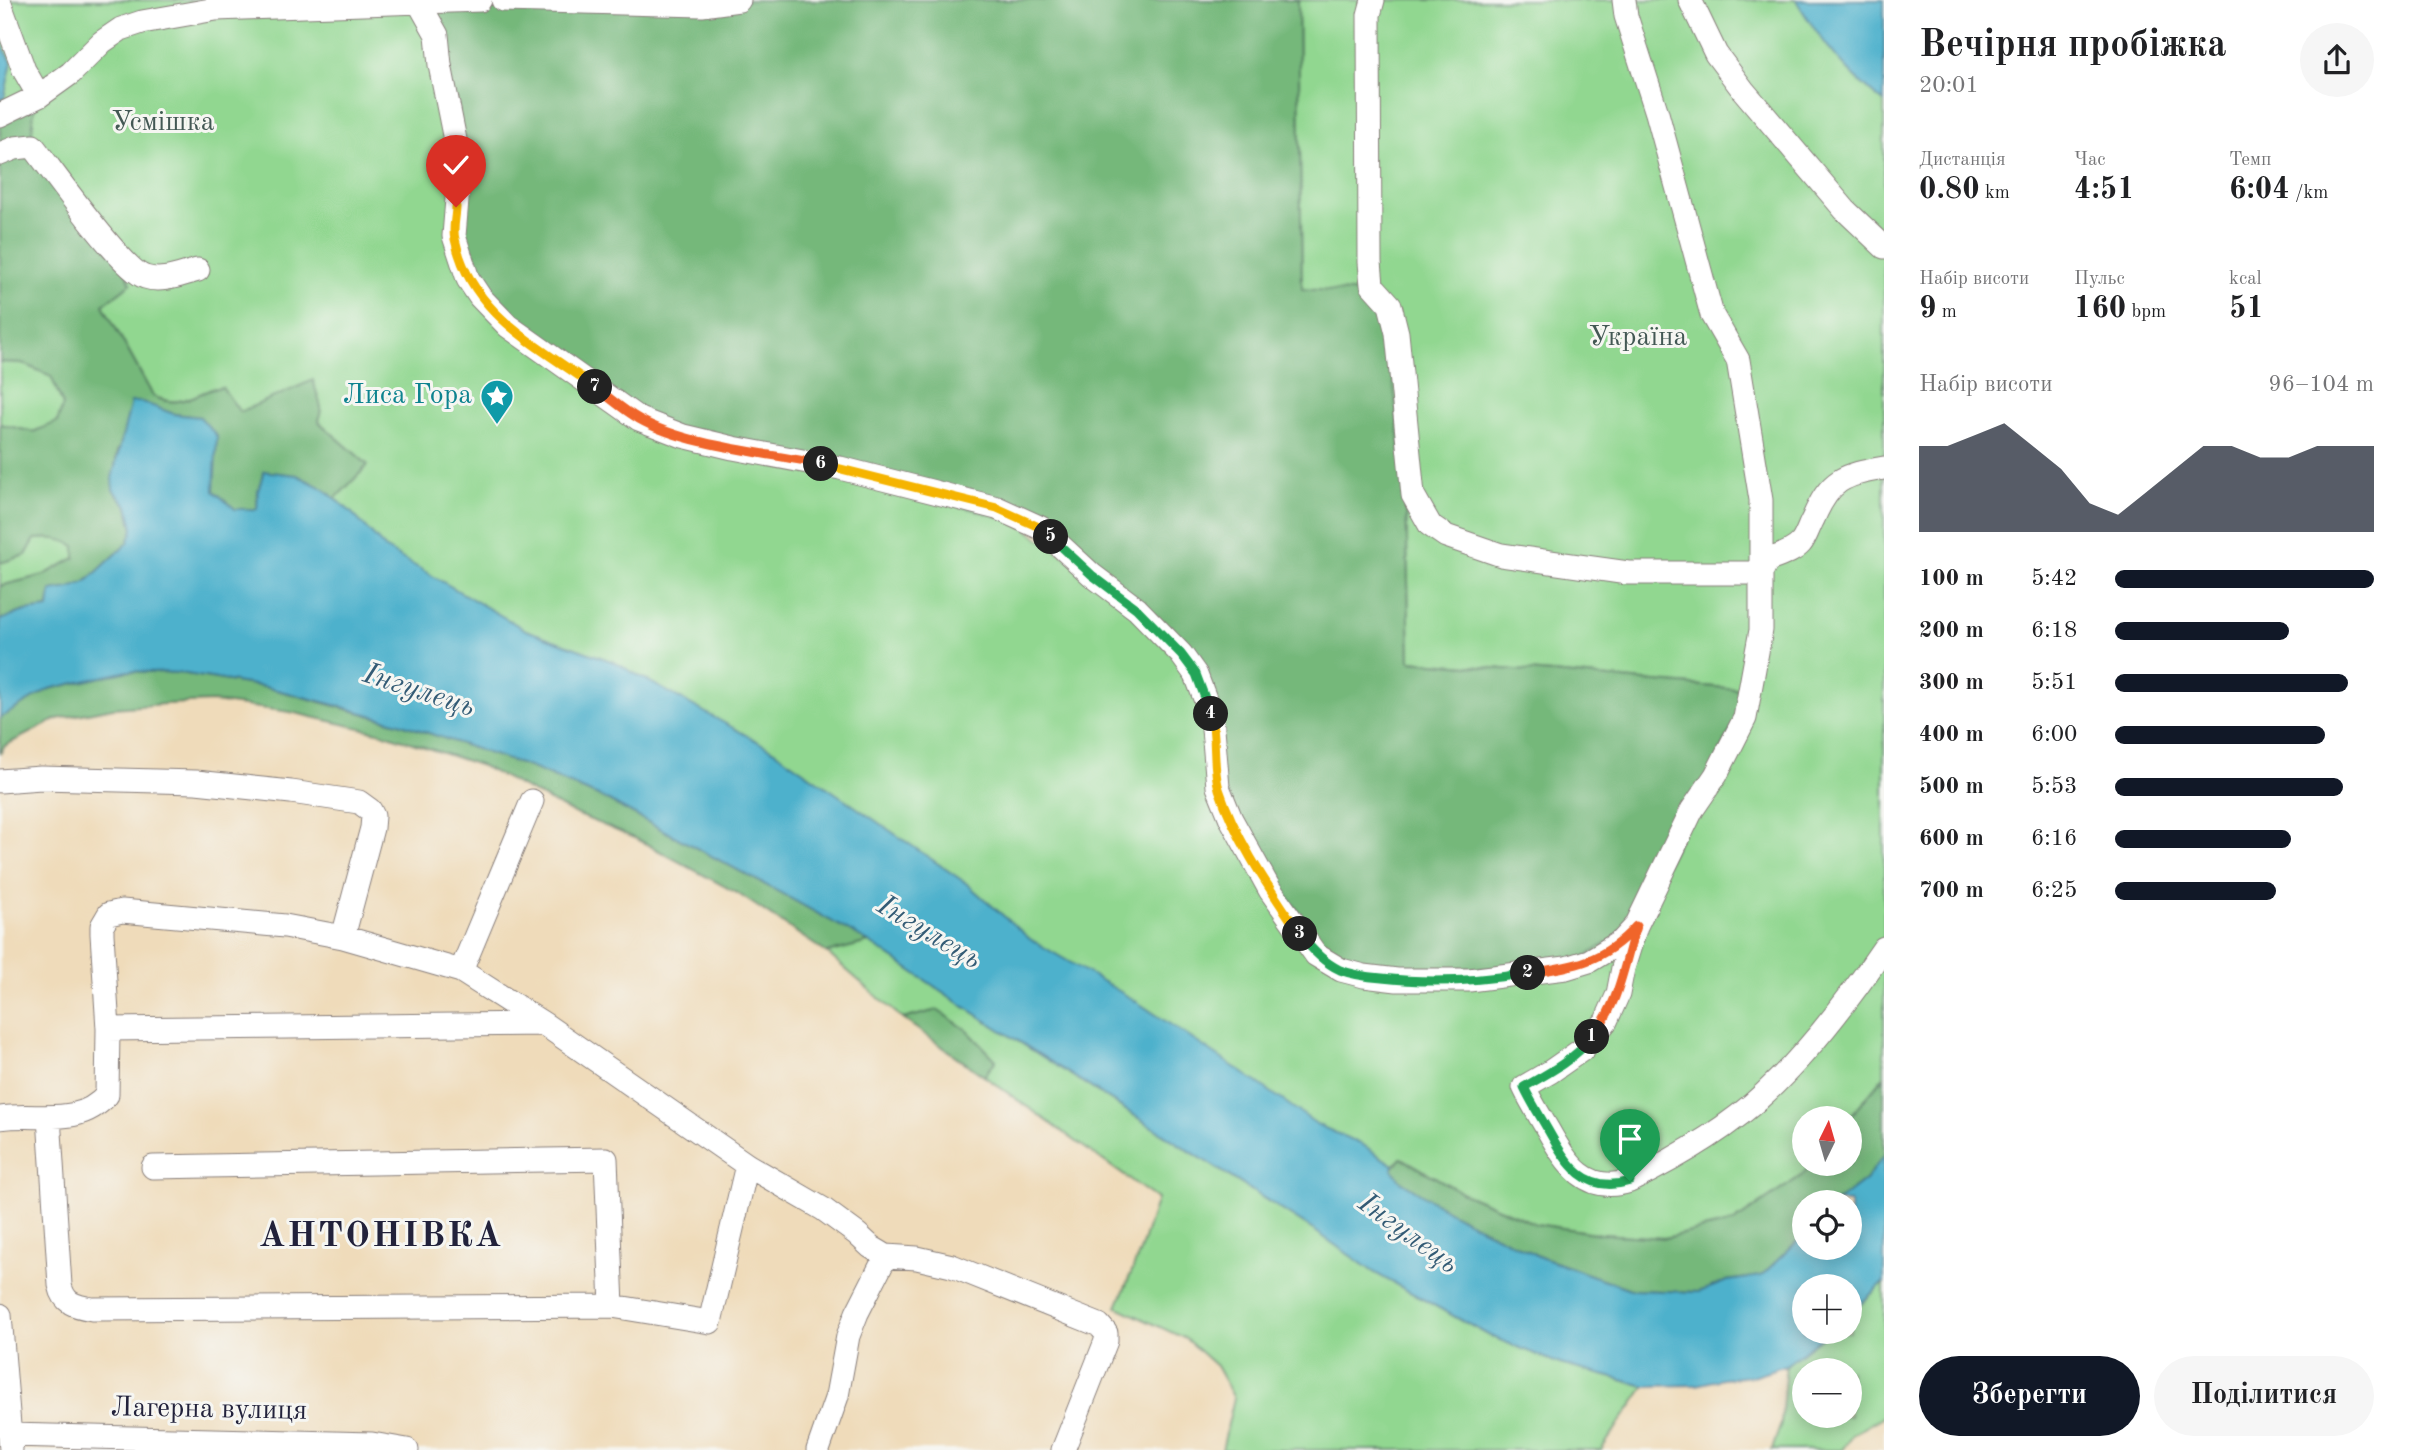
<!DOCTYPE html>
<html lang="uk">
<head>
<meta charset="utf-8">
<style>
	:root { --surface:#fff; --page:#f6f6f6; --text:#202124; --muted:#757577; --accent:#111827 }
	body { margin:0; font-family:"Old Standard TT",serif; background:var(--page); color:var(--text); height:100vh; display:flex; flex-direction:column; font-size:26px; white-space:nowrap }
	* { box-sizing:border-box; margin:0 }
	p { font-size:23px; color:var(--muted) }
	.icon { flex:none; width:38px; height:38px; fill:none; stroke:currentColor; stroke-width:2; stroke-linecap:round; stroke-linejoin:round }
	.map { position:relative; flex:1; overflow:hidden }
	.panel { display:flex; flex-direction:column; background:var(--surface); width:525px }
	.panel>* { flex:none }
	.needle { width:46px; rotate:5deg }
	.tools { position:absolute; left:1792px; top:1106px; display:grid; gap:14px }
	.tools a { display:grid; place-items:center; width:70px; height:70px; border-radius:50%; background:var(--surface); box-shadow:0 4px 18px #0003; font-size:35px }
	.pin { position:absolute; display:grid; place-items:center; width:60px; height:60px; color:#fff; margin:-72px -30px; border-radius:50% 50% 50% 0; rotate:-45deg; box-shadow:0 0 7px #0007 }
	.pin .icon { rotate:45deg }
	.km { position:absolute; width:35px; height:35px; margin:-18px; border-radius:50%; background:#222; color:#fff; font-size:19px; line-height:35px; text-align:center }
	.round { display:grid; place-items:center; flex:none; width:74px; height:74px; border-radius:37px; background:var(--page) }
	.overview { display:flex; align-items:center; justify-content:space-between; height:119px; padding:0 35px }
	h1 { font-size:38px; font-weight:700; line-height:52px }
	.stats { display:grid; grid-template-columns:repeat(3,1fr); gap:10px; height:119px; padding:7px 35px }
	.stats div { display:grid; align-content:center }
	.stats b { font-size:30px; font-weight:700 }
	.stats small { font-size:19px; font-weight:400 }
	.stats p { font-size:19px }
	.chart { height:196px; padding:14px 35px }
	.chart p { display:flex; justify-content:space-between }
	.chart svg { width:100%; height:126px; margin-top:7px; fill:var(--accent); opacity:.7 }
	.cta { display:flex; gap:14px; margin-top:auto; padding:14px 35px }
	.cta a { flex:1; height:80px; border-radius:42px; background:var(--accent); color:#fff; font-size:28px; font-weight:700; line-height:80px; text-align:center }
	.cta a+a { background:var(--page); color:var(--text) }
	ul { padding:0 35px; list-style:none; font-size:23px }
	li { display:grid; grid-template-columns:112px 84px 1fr; align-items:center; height:52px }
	li i { height:18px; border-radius:9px; background:var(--accent) }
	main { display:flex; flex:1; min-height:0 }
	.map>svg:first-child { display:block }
</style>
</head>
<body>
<main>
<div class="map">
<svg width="1884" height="1450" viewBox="0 0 1884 1450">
	<rect width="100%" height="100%" fill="#f6f6f2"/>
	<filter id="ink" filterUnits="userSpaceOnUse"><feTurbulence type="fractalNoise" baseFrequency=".0143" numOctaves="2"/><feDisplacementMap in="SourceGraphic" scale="14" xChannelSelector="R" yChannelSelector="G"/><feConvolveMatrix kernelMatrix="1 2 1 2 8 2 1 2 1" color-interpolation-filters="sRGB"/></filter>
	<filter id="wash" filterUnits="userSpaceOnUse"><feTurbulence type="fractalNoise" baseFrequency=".00686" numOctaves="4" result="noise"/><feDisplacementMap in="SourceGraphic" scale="28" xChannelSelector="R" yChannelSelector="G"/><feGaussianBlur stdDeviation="1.57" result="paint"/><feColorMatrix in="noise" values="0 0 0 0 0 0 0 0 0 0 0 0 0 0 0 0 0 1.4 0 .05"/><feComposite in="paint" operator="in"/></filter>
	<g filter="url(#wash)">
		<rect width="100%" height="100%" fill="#efdbba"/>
		<path fill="#91d790" stroke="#5a7c66" stroke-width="2" fill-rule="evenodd" d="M0 0H480L997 508 1202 653 1751 690 1410 661 1406 501 1367 293 1302 290 1298 0H1796C1822 39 1846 74 1884 102V1076L1849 1118H1804V1164H1812L1801 1176 1734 1222 1664 1238 1601 1234 1536 1224 1463 1193 1402 1158 1393 1165 1372 1151 225 607 368 465 319 422 321 407 267 402 240 412 214 388C192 397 177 408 153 396L103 305 131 283 124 271 0 109Z
			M0 362 22 363 51 376 64 405 57 422 33 432 0 424Z
			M52 538 63 539 75 546V559L44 575 0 586V563L26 555 35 539Z
			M869 942 965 1007 1318 1233 1375 1273 1490 1336 1560 1364 1645 1386 1601 1450H1222L1234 1398 1216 1366 1186 1339 1117 1307 1139 1254 1157 1199 984 1076 996 1060 967 1030 937 1010 903 1019 827 953Z
			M1884 1282V1416L1853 1434 1842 1450H1772L1781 1423 1786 1365 1828 1332H1850V1314ZM1804 1370H1850V1416H1804Z"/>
		<path fill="#74b87a" stroke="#4b6d5a" stroke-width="2" d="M504 0H1298L1302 289 1367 293 1386 309 1406 501 1410 661 1751 690 1636 926 1566 968 1341 970 1231 819 1196 675 1041 528 639 419 468 279 459 175 418 1Z
			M36 91 30 153 125 271 131 283 103 305 153 396C182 411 195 391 222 387L240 412 313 380 321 407 319 422 368 465 335 499 324 489 258 491 257 509H235L214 491V477L200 417 174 414 159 410 126 424 122 443 117 451 113 490 128 506 133 529 128 543 86 582 70 588 51 591 49 608 25 611 0 620V586L44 575 75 558V546C61 538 51 538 35 539L26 555 0 563V424L33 432 57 422 63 405 51 376 22 363 0 362V109Z
			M128 671 180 673 265 687 402 724 532 768 603 798 779 892 869 942 827 953 737 893 639 840 569 811 482 766 382 733 290 712 213 702 165 704 113 708 57 719 4 746 0 754V718L49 689Z
			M937 1010 967 1030 996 1060 984 1076 903 1019Z
			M1884 1076V1156L1865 1180 1836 1202H1804V1235L1761 1276 1727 1281 1699 1292 1633 1290 1540 1257 1455 1215 1401 1181 1392 1169 1401 1158 1463 1193 1536 1224 1601 1234 1665 1238 1734 1222 1801 1176 1812 1164H1850L1849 1118Z"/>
		<path fill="#4db1cc" stroke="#386a84" stroke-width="2" d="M1796 0H1884V102C1847 74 1819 39 1796 0Z
			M0 41 12 62 4 98 0 100Z
			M131 402H142L174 414 200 417 217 436 214 491 235 509H257L258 491 264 471 297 475 324 489 351 512 386 549 526 630 614 662 773 750 966 883 1030 939 1131 998 1258 1083 1318 1125 1363 1145 1393 1165 1392 1169 1401 1181 1455 1215 1540 1257 1633 1290 1699 1292 1727 1281 1761 1276 1804 1235V1248H1850V1202H1836L1865 1180 1884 1156V1282L1850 1314V1286H1804V1332H1828L1786 1365 1752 1376 1723 1379 1696 1385 1645 1386 1560 1364 1490 1336 1375 1273 1318 1233 965 1007 869 942 779 892 603 798 532 768 402 724 339 706 265 687 180 673 128 671 49 689 0 718V620L25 611 49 608 51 591 70 588 86 582 128 543 133 529 128 506 113 490 112 478Z"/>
	</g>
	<g filter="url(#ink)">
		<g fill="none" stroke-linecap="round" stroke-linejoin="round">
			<defs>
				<path id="minor" d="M503 0 702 5 739 0
					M1373 0 1369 15 1370 262 1372 285 1390 305 1397 333 1413 495 1430 525 1446 536 1501 555 1628 573H1761V500L1738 360 1712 315 1657 113 1626 16 1624 0
					M1690 0 1716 54 1743 90 1845 210 1884 247
					M418 1 437 35 440 65 455 140 459 175 454 236 468 279 480 297 508 326 639 419 683 436 733 448 840 468 997 508 1041 528 1092 575 1137 609 1181 654 1196 675 1212 717 1218 787 1231 819 1270 890 1316 955 1341 970 1364 976 1397 980H1469L1566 968 1589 961 1622 941 1636 926
					M0 4 24 70 39 96
					M0 115 39 96 71 73 102 42 121 29 142 22 216 9 480 0
					M0 154 15 148 33 146C52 170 122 270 145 277 163 283 181 274 198 270
					M1884 468C1843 475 1830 479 1813 519 1809 526 1806 537 1801 543 1792 553 1778 556 1767 561L1761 573V630L1745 718 1716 775 1692 810 1636 926 1623 968 1618 994 1606 1021 1583 1049 1550 1072 1524 1087C1531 1102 1540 1116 1548 1130 1567 1164 1586 1195 1630 1181 1677 1158 1727 1129 1765 1093 1810 1051 1850 998 1884 948
					M0 781 41 778 196 782 291 792 359 802 370 810 373 816 372 828 343 937
					M461 971 532 801
					M108 1029 544 1024
					M49 1117 60 1285C64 1304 75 1306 92 1309L612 1306 606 1159 153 1167
					M0 1118C38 1112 78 1128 107 1095L108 1029 102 934V926L109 914 122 911 285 926 343 937 461 971 544 1024 747 1165 823 1209 857 1234 871 1247 886 1256 917 1258 952 1266 1099 1325 1106 1333V1341L1063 1450
					M612 1306 710 1322 747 1165
					M0 1315 11 1450
					M10 1435 372 1444 407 1450
					M818 1450 837 1396 848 1336 857 1313 886 1256"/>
			</defs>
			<use href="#minor" stroke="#887e7a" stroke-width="25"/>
			<use href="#minor" stroke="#fff" stroke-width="23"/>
		</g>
	</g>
	<g fill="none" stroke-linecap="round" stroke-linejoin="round" filter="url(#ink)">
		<defs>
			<path id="split-1" d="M1592 1037C1575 1059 1549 1073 1524 1087 1531 1102 1540 1116 1548 1130 1567 1164 1585 1195 1630 1181"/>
			<path id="split-2" d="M1528 973C1573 967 1604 962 1636 926 1624 965 1619 1005 1592 1037"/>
			<path id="split-3" d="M1300 934C1311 949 1323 962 1340 970 1353 975 1369 977 1382 978 1431 984 1479 981 1528 973"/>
			<path id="split-4" d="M1211 714C1217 738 1212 765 1219 789 1236 841 1270 889 1300 934"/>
			<path id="split-5" d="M1051 537 1092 575 1137 609 1181 654 1196 674 1211 714"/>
			<path id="split-6" d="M821 464 997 508 1041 528 1051 537"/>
			<path id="split-7" d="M595 387C609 397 623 410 639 419 686 446 767 453 821 464"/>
			<path id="split-8" d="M456 207C456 217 452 229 455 239 470 314 538 345 595 387"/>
		</defs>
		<use href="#split-1" stroke="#fff" stroke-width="14"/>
		<use href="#split-2" stroke="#fff" stroke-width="14"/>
		<use href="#split-3" stroke="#fff" stroke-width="14"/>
		<use href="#split-4" stroke="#fff" stroke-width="14"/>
		<use href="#split-5" stroke="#fff" stroke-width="14"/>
		<use href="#split-6" stroke="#fff" stroke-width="14"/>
		<use href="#split-7" stroke="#fff" stroke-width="14"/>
		<use href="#split-8" stroke="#fff" stroke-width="14"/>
		<use href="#split-1" stroke="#22a559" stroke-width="9"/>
		<use href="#split-2" stroke="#f0652b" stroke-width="9"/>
		<use href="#split-3" stroke="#22a559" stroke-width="9"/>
		<use href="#split-4" stroke="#f5b400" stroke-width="9"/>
		<use href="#split-5" stroke="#22a559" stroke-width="9"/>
		<use href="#split-6" stroke="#f5b400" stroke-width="9"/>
		<use href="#split-7" stroke="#f0652b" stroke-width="9"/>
		<use href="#split-8" stroke="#f5b400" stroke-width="9"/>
	</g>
	<defs>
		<symbol id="sight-pin" viewBox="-11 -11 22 30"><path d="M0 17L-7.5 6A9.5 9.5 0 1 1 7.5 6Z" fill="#0f9aa8" stroke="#f6f6f2"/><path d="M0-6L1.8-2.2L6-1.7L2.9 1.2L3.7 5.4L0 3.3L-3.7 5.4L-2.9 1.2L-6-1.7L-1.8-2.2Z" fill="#fff"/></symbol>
	</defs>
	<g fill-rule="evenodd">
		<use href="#sight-pin" x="478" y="377" width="38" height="52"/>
	</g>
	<g text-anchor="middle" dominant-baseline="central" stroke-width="6" stroke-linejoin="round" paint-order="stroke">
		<g font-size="28" fill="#435854" stroke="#f6f6f2">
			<text x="163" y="123">Усмішка</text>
			<text x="1638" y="338">Україна</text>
		</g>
		<g font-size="28" fill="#0d838f" stroke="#f6f6f2" text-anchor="end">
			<text x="472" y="396">Лиса Гора</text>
		</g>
		<g font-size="28" fill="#22223b" stroke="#f6f6f2">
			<text transform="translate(209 1410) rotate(1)">Лагерна вулиця</text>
		</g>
		<g font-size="30" font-style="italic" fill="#335b75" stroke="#f6f6f2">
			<text transform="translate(419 691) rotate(18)">Інгулець</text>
			<text transform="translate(929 933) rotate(31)">Інгулець</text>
			<text transform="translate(1408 1234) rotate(36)">Інгулець</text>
		</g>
		<g font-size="35" font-weight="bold" letter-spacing="2" fill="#22223b" stroke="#f6f6f2">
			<text x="381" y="1236">АНТОНІВКА</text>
		</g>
	</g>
</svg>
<div class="tools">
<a><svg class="needle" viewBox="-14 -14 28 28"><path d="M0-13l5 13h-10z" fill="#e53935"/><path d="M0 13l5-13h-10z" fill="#757577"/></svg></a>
<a><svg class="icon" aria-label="locate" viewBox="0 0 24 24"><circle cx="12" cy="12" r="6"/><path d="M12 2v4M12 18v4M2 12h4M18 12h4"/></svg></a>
<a>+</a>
<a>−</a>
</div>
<div class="pin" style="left:1630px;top:1181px;background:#1e9e55"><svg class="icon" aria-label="arrive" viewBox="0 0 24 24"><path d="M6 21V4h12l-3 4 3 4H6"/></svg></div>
<div class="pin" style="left:456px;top:207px;background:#d93025"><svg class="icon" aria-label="check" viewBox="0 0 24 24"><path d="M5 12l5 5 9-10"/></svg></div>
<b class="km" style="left:1592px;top:1037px">1</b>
<b class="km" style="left:1528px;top:973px">2</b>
<b class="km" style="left:1300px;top:934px">3</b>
<b class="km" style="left:1211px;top:714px">4</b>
<b class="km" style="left:1051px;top:537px">5</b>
<b class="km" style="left:821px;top:464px">6</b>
<b class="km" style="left:595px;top:387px">7</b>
</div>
<section class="panel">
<div class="overview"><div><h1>Вечірня пробіжка</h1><p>20:01</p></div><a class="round"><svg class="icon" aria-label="share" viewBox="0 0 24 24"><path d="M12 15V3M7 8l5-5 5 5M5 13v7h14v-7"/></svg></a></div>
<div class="stats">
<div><p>Дистанція</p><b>0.80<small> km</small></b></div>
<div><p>Час</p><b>4:51</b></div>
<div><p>Темп</p><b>6:04<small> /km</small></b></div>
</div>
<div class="stats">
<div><p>Набір висоти</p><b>9<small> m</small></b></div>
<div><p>Пульс</p><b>160<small> bpm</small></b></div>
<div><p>kcal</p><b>51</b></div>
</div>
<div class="chart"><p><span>Набір висоти</span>96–104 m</p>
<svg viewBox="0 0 160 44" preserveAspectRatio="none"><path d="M0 44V14L10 14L20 10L30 6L40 14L50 22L60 34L70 38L80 30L90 22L100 14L110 14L120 18L130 18L140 14L150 14L160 14V44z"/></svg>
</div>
<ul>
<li><b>100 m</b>5:42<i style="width:100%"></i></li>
<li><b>200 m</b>6:18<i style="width:67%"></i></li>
<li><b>300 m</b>5:51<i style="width:90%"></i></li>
<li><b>400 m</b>6:00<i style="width:81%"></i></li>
<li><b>500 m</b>5:53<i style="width:88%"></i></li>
<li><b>600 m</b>6:16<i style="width:68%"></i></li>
<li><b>700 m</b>6:25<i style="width:62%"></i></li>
</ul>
<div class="cta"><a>Зберегти</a><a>Поділитися</a></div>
</section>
</main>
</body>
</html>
